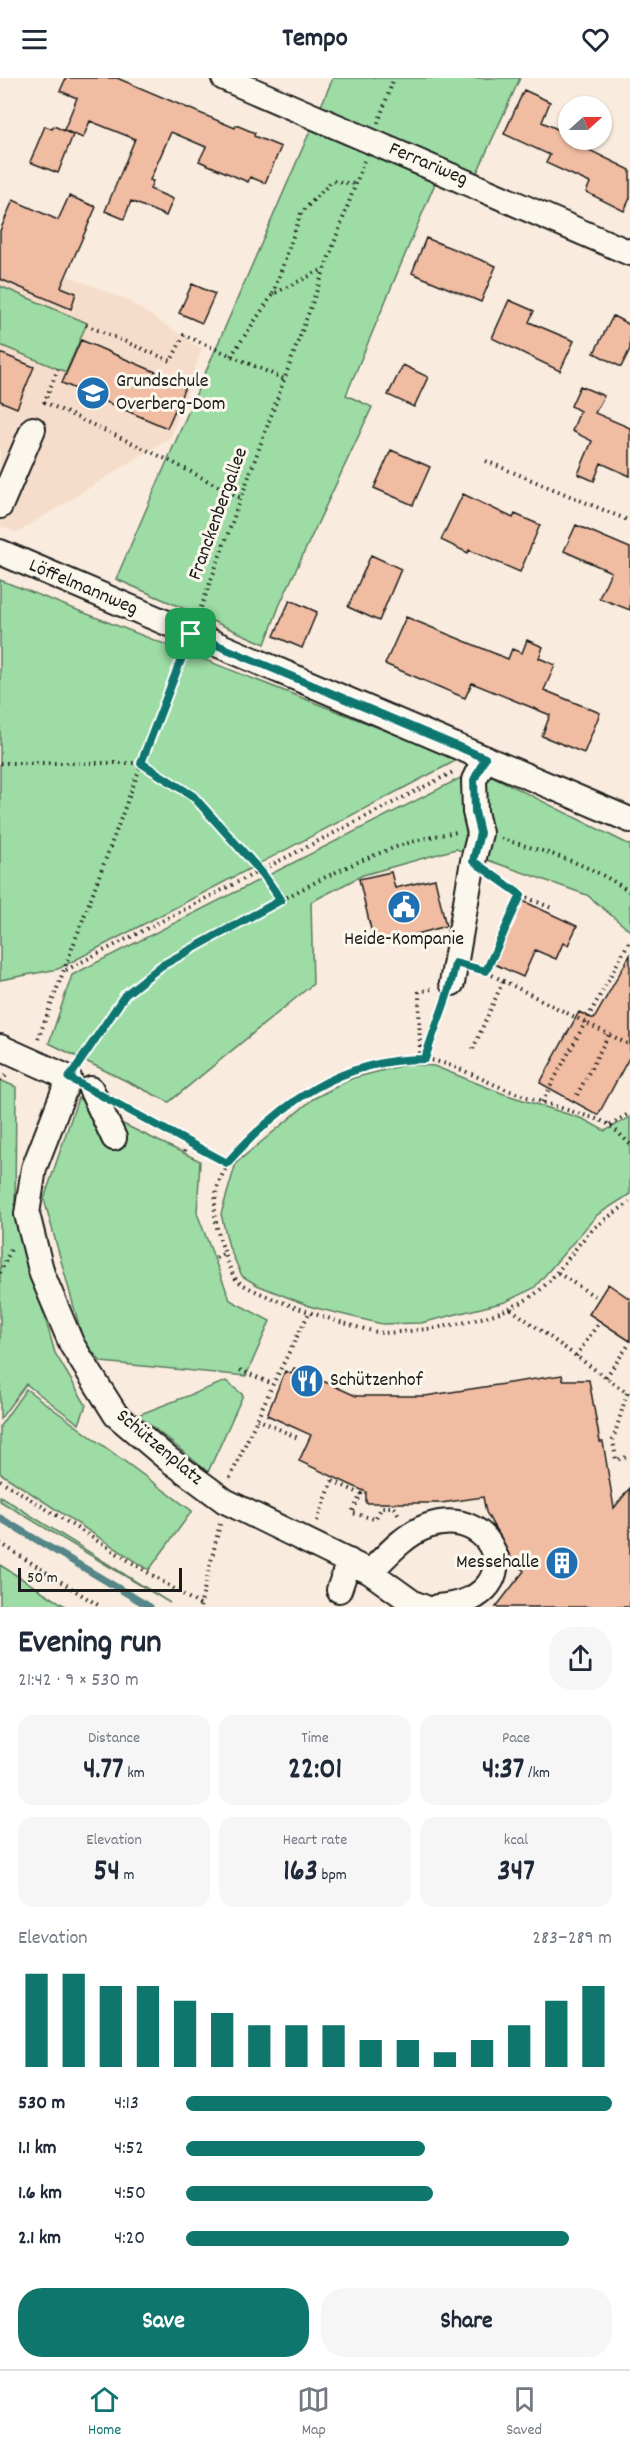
<!DOCTYPE html>
<html lang="en">
<head>
<meta charset="utf-8">
<style>
	:root { --surface:#fff; --page:#f6f6f7; --text:#1f2937; --muted:#747a83; --line:#e0e1e3; --accent:#0f766e }
	body { margin:0; font-family:Dekko,sans-serif; background:var(--page); color:var(--text); height:100vh; display:flex; flex-direction:column; font-size:22px; white-space:nowrap }
	* { box-sizing:border-box; margin:0 }
	p { font-size:20px; color:var(--muted) }
	.icon { flex:none; width:33px; height:33px; fill:none; stroke:currentColor; stroke-width:2; stroke-linecap:round; stroke-linejoin:round }
	.map { position:relative; height:1529px; overflow:hidden }
	.sheet { display:flex; flex-direction:column; background:var(--surface); flex:1 }
	.sheet>* { flex:none }
	.needle { width:39px; rotate:69deg }
	.fabs { position:absolute; left:558px; top:18px; display:grid; gap:12px }
	.fabs a { display:grid; place-items:center; width:54px; height:54px; border-radius:50%; background:var(--surface); box-shadow:0 2px 4px #0004; font-size:30px }
	.scale { position:absolute; left:18px; bottom:15px; width:164px; box-sizing:border-box; padding-left:6px; border:3px solid #1c1c1c; border-top:0; font-size:16px; line-height:21px; white-space:nowrap; color:#1c1c1c; -webkit-text-stroke:4px #fbf7ec; paint-order:stroke }
	.pin { position:absolute; display:grid; place-items:center; width:51px; height:51px; color:#fff; margin:-26px; border-radius:12px; box-shadow:0 3px 9px #0006 }
	.round { display:grid; place-items:center; flex:none; width:63px; height:63px; border-radius:24px; background:var(--page) }
	.summary { display:flex; align-items:center; justify-content:space-between; height:102px; padding:0 18px }
	h1 { font-size:33px; font-weight:700; line-height:45px }
	.metrics { display:grid; grid-template-columns:repeat(3,1fr); gap:9px; height:102px; padding:6px 18px }
	.metrics div { display:grid; align-content:center; border-radius:15px; background:var(--page); text-align:center }
	.metrics b { font-size:30px; font-weight:700 }
	.metrics small { font-size:16px; font-weight:400 }
	.metrics p { font-size:16px }
	.chart { height:168px; padding:12px 18px }
	.chart p { display:flex; justify-content:space-between }
	.chart svg { width:100%; height:108px; margin-top:6px; stroke:var(--accent); stroke-width:6 }
	.cta { display:flex; gap:12px; margin-top:auto; padding:12px 18px }
	.cta a { flex:1; height:69px; border-radius:24px; background:var(--accent); color:#fff; font-size:24px; font-weight:700; line-height:69px; text-align:center }
	.cta a+a { background:var(--page); color:var(--text) }
	ul { padding:0 18px; list-style:none; font-size:20px }
	li { display:grid; grid-template-columns:96px 72px 1fr; align-items:center; height:45px }
	li i { height:15px; border-radius:8px; background:var(--accent) }
	header { display:flex; justify-content:space-between; align-items:center; height:78px; padding:0 18px; background:var(--surface); font-size:27px; font-weight:700 }
	.tabs { display:flex; justify-content:space-around; align-items:center; height:84px; border-top:2px solid var(--line); background:var(--surface); font-size:16px; color:var(--muted) }
	.tabs a { display:grid; justify-items:center; gap:3px }
	.tabs .active { color:var(--accent) }
	.map>svg:first-child { display:block }
</style>
</head>
<body>
<header><svg class="icon" aria-label="menu" viewBox="0 0 24 24"><path d="M4 6h16M4 12h16M4 18h16"/></svg>Tempo<svg class="icon" aria-label="heart" viewBox="0 0 24 24"><path d="M12 20l-8-8c-3-5 5-10 8-4 3-6 11-1 8 4z"/></svg></header>
<div class="map">
<svg width="630" height="1529" viewBox="0 0 630 1529">
	<rect width="100%" height="100%" fill="#f9ebdd"/>
	<filter id="ink" filterUnits="userSpaceOnUse"><feTurbulence type="fractalNoise" baseFrequency=".0167" numOctaves="2"/><feDisplacementMap in="SourceGraphic" scale="12" xChannelSelector="R" yChannelSelector="G"/><feConvolveMatrix kernelMatrix="1 2 1 2 8 2 1 2 1" color-interpolation-filters="sRGB"/></filter>
	<g filter="url(#ink)">
		<path fill="#f6ddcb" d="M0 170 127 222 202 271 171 359 17 455 0 448Z"/>
		<path fill="#9ddca5" stroke="#5c7c60" stroke-width="1.5" d="M333 0H520L476 97 444 84 346 317 372 329 280 526 265 566 116 501Z
			M0 208 87 245 66 294 0 267Z
			M0 502 459 681 58 891 0 902Z
			M478 691 630 767V853L587 817 456 771 363 797 311 824 313 906 169 1024 49 965 72 897Z
			M408 986 434 988 504 1016 583 1041 605 1053 630 1039V1116L597 1137 534 1210 505 1224 421 1245 382 1246 312 1229 257 1207 242 1198 229 1169 221 1136 236 1085 313 1021 353 1000Z
			M0 1002 16 1009 15 1133 55 1275 86 1327 79 1346 26 1306 0 1341Z
			M78 1020 123 1046 200 1083 197 1135 230 1222 270 1243 246 1298 101 1284 83 1262 44 1121Z
			M226 1303 243 1317 208 1394 138 1337Z
			M26 1311 192 1433 149 1492 0 1395V1348Z
			M0 1418 170 1525 0 1423Z
			M0 1487 67 1529H0Z"/>
		<g fill="none" stroke-linecap="round" stroke-linejoin="round">
			<path stroke="#558689" stroke-width="7" d="M0 1440 150 1529"/>
		</g>
		<path fill="#f0bca2" stroke="#1c1c1c" stroke-width="1.5" d="M66 0H117L235 50 236 47 255 55 254 58 281 69 265 105 250 99 248 104 199 83 206 69 171 54 150 102 153 103 150 111 173 121 166 138 131 123 124 141 105 133 135 61 90 43 83 60 64 52 77 20 60 13Z
			M524 12 550 24 542 44 568 56V62H580L587 65 585 70 630 92V120L624 133 586 114 590 105 546 85 550 77 504 56Z
			M45 48 52 51 54 48 73 57 58 95 30 84Z
			M69 118 96 129 61 209 76 215 71 231 0 201V153L13 122 58 142Z
			M426 160 496 188 481 224 412 195Z
			M192 206 215 216 202 245 179 235Z
			M509 222 534 233 529 244 574 263 560 293 492 260Z
			M613 238 630 247V271L621 289 594 275Z
			M81 262 186 307 167 350 62 305Z
			M0 275 34 289 17 330 0 323Z
			M403 287 428 299 414 329 388 317Z
			M580 308 604 318 595 335 630 350V398L601 385 594 403 578 396 592 363 572 353 580 333 571 328Z
			M391 372 430 389 413 427 374 410Z
			M463 416 513 440 515 436 540 447 520 494 469 472 468 475 441 462Z
			M576 447 630 470V532L599 520 611 494 564 473Z
			M371 477 401 491 379 543 348 529Z
			M290 522 317 534 302 570 274 558Z
			M406 539 508 581 512 571 522 575 527 562 543 569 539 580 555 587 544 612 600 635 584 675 542 658 550 637 472 605 465 620 385 586Z
			M391 794 395 810 435 801 446 848 399 861 398 858 374 864 359 801Z
			M521 822 577 848 568 867 563 865 556 881 535 872 523 899 492 885Z
			M630 877V978L598 1037 540 1005 579 934 594 941Z
			M608 1206 630 1221V1263L589 1236Z
			M294 1290 356 1318H425L562 1297 563 1302H589L600 1364H603L614 1430 630 1410V1529H496L524 1493 513 1483 486 1434 483 1419 441 1425H366V1414L299 1383 311 1357 267 1337 285 1293 292 1296Z"/>
		<g fill="none" stroke-linecap="round" stroke-linejoin="round">
			<defs>
				<path id="minor" d="M224 0 630 175
					M0 428 33 351
					M0 474 630 742
					M452 905 473 783 480 755 475 734 474 702 485 680
					M0 969 69 1000 34 1090 27 1136 42 1196 72 1267 116 1337 168 1381 225 1423 370 1494 413 1525 423 1529
					M91 1011 114 1060
					M370 1494C387 1477 405 1456 428 1448 498 1425 532 1522 437 1529
					M339 1512 349 1483"/>
			</defs>
			<use href="#minor" stroke="#1c1c1c" stroke-width="28"/>
			<path stroke="#1c1c1c" stroke-width="4" stroke-dasharray="1.5 4.5" stroke-linecap="butt" d="M378 45 394 0
				M273 216 301 135 332 103 356 106
				M86 247 171 283 184 257 284 301
				M231 278 273 216 324 191
				M44 324 166 381 241 420
				M44 325 58 291
				M486 383 630 443
				M199 535 364 83
				M0 685H141L193 718 260 793 281 822
				M501 761C546 773 592 787 630 814
				M492 796 521 817 554 831
				M476 889 630 967
				M66 892 455 693
				M486 893 521 817
				M38 961 183 575
				M473 971 503 903
				M420 981 419 914 431 911
				M425 981 444 925
				M80 983C93 964 110 930 126 915 156 887 194 870 230 850 299 813 380 764 458 754
				M0 1002 7 997
				M577 1017 609 956
				M542 1024 630 862
				M124 1029 227 1085
				M610 1047 630 1035
				M630 1066 610 1047 600 1042C568 1032 536 1023 505 1011 473 998 441 978 406 980 358 984 319 1004 283 1033 234 1072 198 1103 223 1170 227 1180 230 1196 238 1203 255 1218 359 1252 383 1255 429 1253 507 1242 541 1211 560 1194 572 1173 589 1155 601 1143 616 1134 630 1124
				M184 1074 188 1064
				M216 1180 225 1175
				M0 1195 12 1169
				M558 1195 599 1221
				M511 1231 630 1317
				M576 1278 600 1243
				M240 1292 273 1306
				M606 1299 630 1265
				M627 1315 613 1362 616 1382 630 1378
				M257 1341 298 1360
				M230 1400 273 1306 310 1233
				M0 1402 200 1527
				M333 1403 361 1416 352 1435 375 1441 382 1429H394L400 1439
				M317 1443 334 1399
				M0 1465 101 1529
				M200 1529 220 1446"/>
			<use href="#minor" stroke="#fbf7ec" stroke-width="24"/>
		</g>
	</g>
	<g fill="none" stroke-linecap="round" stroke-linejoin="round" filter="url(#ink)">
		<defs>
			<path id="route" d="M191 556 485 680 474 702 475 734 480 755 473 783 521 817 486 893 455 885C450 918 434 949 425 981 341 981 282 1024 227 1085L69 1000 125 917 161 888 281 822 263 796 193 718 141 685Z"/>
		</defs>
		<use href="#route" stroke="#fff" stroke-width="12"/>
		<use href="#route" stroke="#0f766e" stroke-width="8"/>
	</g>
	<defs>
		<symbol id="school-disc" viewBox="-11 -11 22 22"><circle r="9.5" fill="#1f6fb2" stroke="#fbf7ec"/><path d="M0-5L7-2L0 1L-7-2ZM-4 1L0 2.5L4 1V4Q0 6-4 4Z" fill="#fff"/></symbol>
		<symbol id="civic-disc" viewBox="-11 -11 22 22"><circle r="9.5" fill="#1f6fb2" stroke="#fbf7ec"/><path d="M-.6-6.5H3V-4.5H.6V-3L4-1V1h2V6H-6V1h2V-1L-.6-3ZM-1.2 2.5V6h2.4V2.5Z" fill="#fff"/></symbol>
		<symbol id="restaurant-disc" viewBox="-11 -11 22 22"><circle r="9.5" fill="#1f6fb2" stroke="#fbf7ec"/><path d="M-5-6h1v4h1v-4h1v4h1v-4h1v5L-1.5 .5V6h-2V.5L-5-1ZM5-6V6H3V1.5H1.5Q1.5-4 5-6Z" fill="#fff"/></symbol>
		<symbol id="building-disc" viewBox="-11 -11 22 22"><circle r="9.5" fill="#1f6fb2" stroke="#fbf7ec"/><path d="M-4-6H4V6H1V3H-1V6H-4ZM-2.5-4.3h1.7v1.8h-1.7ZM.8-4.3h1.7v1.8H.8ZM-2.5-1h1.7V.8h-1.7ZM.8-1h1.7V.8H.8Z" fill="#fff"/></symbol>
	</defs>
	<g fill-rule="evenodd">
		<use href="#school-disc" x="74" y="296" width="38" height="38"/>
		<use href="#civic-disc" x="385" y="810" width="38" height="38"/>
		<use href="#restaurant-disc" x="288" y="1284" width="38" height="38"/>
		<use href="#building-disc" x="543" y="1466" width="38" height="38"/>
	</g>
	<g text-anchor="middle" dominant-baseline="central" stroke-width="6" stroke-linejoin="round" paint-order="stroke">
		<g font-size="20" fill="#1c1c1c" stroke="#fbf7ec">
			<text transform="translate(428 87) rotate(23)">Ferrariweg</text>
			<text transform="translate(219 436) rotate(-70)">Franckenbergallee</text>
			<text transform="translate(83 510) rotate(23)">Löffelmannweg</text>
			<text transform="translate(159 1370) rotate(40)">Schützenplatz</text>
		</g>
		<g font-size="20" fill="#1c1c1c" stroke="#fbf7ec" text-anchor="start">
			<text x="116" y="304">Grundschule<tspan x="116" dy="23">Overberg-Dom</tspan></text>
			<text x="404" y="862" text-anchor="middle">Heide-Kompanie</text>
			<text x="330" y="1303">Schützenhof</text>
			<text x="539" y="1485" text-anchor="end">Messehalle</text>
		</g>
	</g>
</svg>
<div class="fabs">
<a><svg class="needle" viewBox="-14 -14 28 28"><path d="M0-13l5 13h-10z" fill="#e53935"/><path d="M0 13l5-13h-10z" fill="#747a83"/></svg></a>
</div>
<div class="scale">50 m</div>
<div class="pin" style="left:191px;top:556px;background:#1e9e55"><svg class="icon" aria-label="arrive" viewBox="0 0 24 24"><path d="M6 21V4h12l-3 4 3 4H6"/></svg></div>
</div>
<section class="sheet">
<div class="summary"><div><h1>Evening run</h1><p>21:42 · 9 × 530 m</p></div><a class="round"><svg class="icon" aria-label="share" viewBox="0 0 24 24"><path d="M12 15V3M7 8l5-5 5 5M5 13v7h14v-7"/></svg></a></div>
<div class="metrics">
<div><p>Distance</p><b>4.77<small> km</small></b></div>
<div><p>Time</p><b>22:01</b></div>
<div><p>Pace</p><b>4:37<small> /km</small></b></div>
</div>
<div class="metrics">
<div><p>Elevation</p><b>54<small> m</small></b></div>
<div><p>Heart rate</p><b>163<small> bpm</small></b></div>
<div><p>kcal</p><b>347</b></div>
</div>
<div class="chart"><p><span>Elevation</span>283–289 m</p>
<svg viewBox="0 0 160 44" preserveAspectRatio="none"><path d="M5 44V6M15 44V6M25 44V11M35 44V11M45 44V17M55 44V22M65 44V27M75 44V27M85 44V27M95 44V33M105 44V33M115 44V38M125 44V33M135 44V27M145 44V17M155 44V11"/></svg>
</div>
<ul>
<li><b>530 m</b>4:13<i style="width:100%"></i></li>
<li><b>1.1 km</b>4:52<i style="width:56%"></i></li>
<li><b>1.6 km</b>4:50<i style="width:58%"></i></li>
<li><b>2.1 km</b>4:20<i style="width:90%"></i></li>
</ul>
<div class="cta"><a>Save</a><a>Share</a></div>
</section>
<nav class="tabs">
<a class="active"><svg class="icon" aria-label="home" viewBox="0 0 24 24"><path d="M3 11l9-7 9 7M6 9v11h12V9"/></svg>Home</a>
<a><svg class="icon" aria-label="map" viewBox="0 0 24 24"><path d="M3 6l6-2 6 2 6-2v14l-6 2-6-2-6 2zM9 4v14M15 6v14"/></svg>Map</a>
<a><svg class="icon" aria-label="saved" viewBox="0 0 24 24"><path d="M7 4h10v16l-5-4-5 4z"/></svg>Saved</a>
</nav>
</body>
</html>
